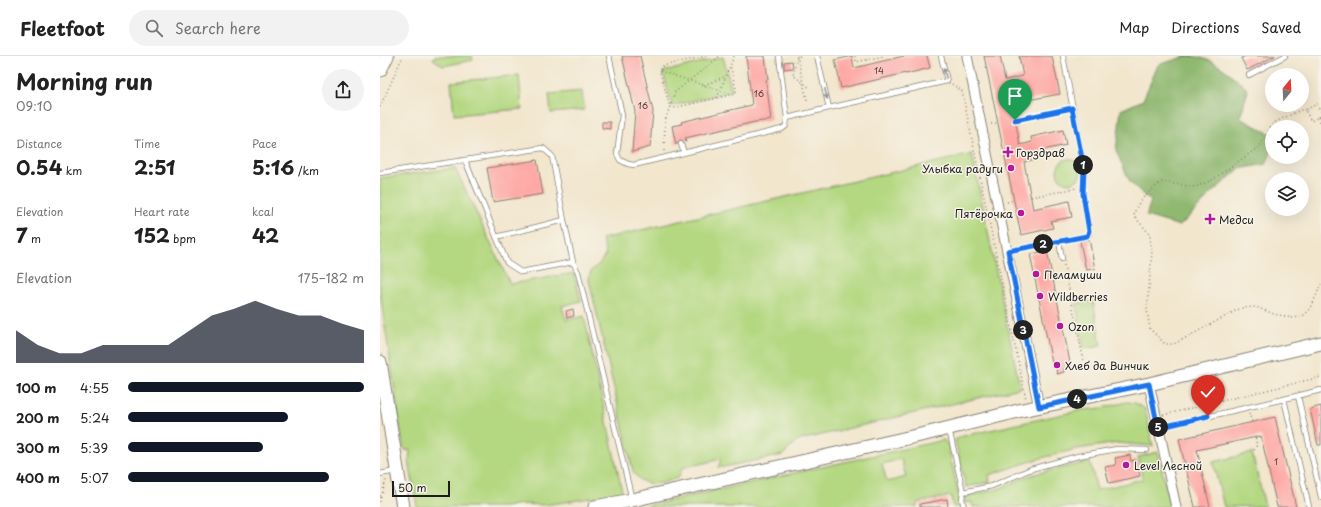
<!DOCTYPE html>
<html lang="en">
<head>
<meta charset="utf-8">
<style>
	:root { --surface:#fff; --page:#f2f2f2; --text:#222; --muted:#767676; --line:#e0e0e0; --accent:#111827 }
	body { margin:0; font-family:"Playpen Sans",sans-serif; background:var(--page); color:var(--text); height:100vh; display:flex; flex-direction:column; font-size:15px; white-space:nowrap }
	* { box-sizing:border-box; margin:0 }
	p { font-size:13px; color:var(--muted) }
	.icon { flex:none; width:22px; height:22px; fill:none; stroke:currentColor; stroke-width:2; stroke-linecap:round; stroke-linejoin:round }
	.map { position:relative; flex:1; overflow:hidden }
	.panel { display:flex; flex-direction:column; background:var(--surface); width:380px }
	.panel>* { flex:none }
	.needle { width:26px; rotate:18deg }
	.controls { position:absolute; left:885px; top:12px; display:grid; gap:8px }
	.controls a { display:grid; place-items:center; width:44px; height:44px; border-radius:50%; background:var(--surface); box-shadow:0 4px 16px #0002; font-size:20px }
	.scale { position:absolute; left:12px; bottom:10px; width:58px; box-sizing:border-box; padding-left:4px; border:2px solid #1c1c1c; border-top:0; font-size:11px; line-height:14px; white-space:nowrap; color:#1c1c1c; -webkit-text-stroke:3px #f7f3e8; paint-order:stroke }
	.pin { position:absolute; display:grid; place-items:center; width:34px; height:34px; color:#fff; margin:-41px -17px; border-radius:50% 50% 50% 0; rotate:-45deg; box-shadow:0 0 4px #0007 }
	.pin .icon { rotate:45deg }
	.km { position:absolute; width:20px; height:20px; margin:-10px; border-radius:50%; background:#222; color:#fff; font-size:11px; line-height:20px; text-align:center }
	.round { display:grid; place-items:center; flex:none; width:42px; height:42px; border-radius:21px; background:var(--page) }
	.summary { display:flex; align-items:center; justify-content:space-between; height:68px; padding:0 16px }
	h1 { font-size:22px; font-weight:700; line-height:30px }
	.stats { display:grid; grid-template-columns:repeat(3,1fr); gap:6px; height:68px; padding:4px 16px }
	.stats div { display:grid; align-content:center }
	.stats b { font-size:20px; font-weight:700 }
	.stats small { font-size:11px; font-weight:400 }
	.stats p { font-size:11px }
	.chart { height:112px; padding:8px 16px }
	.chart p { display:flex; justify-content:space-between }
	.chart svg { width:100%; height:72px; margin-top:4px; fill:var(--accent); opacity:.7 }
	ul { padding:0 16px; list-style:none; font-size:13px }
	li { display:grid; grid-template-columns:64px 48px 1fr; align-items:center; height:30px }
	li i { height:10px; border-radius:5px; background:var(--accent) }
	header { display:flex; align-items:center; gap:24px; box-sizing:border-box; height:56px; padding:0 20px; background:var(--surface); border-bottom:1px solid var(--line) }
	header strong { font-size:19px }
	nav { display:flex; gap:22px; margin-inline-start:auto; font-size:14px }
	.search { width:280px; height:36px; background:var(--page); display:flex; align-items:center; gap:10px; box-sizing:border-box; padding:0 14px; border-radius:22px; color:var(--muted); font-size:15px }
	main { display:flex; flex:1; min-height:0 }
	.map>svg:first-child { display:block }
</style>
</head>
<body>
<header>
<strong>Fleetfoot</strong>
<div class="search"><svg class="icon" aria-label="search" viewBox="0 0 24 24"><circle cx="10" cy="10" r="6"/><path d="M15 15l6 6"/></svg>Search here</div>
<nav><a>Map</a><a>Directions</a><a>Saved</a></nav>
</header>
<main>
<section class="panel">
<div class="summary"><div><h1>Morning run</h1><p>09:10</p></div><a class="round"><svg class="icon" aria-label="share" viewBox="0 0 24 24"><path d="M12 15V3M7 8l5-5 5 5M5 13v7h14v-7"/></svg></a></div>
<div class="stats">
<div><p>Distance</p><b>0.54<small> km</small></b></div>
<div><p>Time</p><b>2:51</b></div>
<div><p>Pace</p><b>5:16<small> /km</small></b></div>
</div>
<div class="stats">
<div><p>Elevation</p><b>7<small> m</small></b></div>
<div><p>Heart rate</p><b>152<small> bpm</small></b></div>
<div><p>kcal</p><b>42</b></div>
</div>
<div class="chart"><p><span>Elevation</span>175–182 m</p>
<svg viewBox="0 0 160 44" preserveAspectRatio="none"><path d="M0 44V24L10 33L20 38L30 38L40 33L50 33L60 33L70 33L80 24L90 15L100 11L110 6L120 11L130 15L140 15L150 20L160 24V44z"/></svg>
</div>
<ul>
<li><b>100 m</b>4:55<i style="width:100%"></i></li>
<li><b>200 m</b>5:24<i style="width:68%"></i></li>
<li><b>300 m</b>5:39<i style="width:57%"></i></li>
<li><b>400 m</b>5:07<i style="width:85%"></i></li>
</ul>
</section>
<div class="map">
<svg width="941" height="451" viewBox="0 0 941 451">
	<rect width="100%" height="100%" fill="#f7f3e8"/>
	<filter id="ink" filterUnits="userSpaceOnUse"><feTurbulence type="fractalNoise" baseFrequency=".025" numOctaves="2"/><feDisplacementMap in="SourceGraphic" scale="8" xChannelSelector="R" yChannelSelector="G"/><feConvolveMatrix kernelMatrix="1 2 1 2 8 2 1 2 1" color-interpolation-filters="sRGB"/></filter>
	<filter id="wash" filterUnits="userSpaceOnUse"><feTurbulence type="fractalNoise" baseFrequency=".012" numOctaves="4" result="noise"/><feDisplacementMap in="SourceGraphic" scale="16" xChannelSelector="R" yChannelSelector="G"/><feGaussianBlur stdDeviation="0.9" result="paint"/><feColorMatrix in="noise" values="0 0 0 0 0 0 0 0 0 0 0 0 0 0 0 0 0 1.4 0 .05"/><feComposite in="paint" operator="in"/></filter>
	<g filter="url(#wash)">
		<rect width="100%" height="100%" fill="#f2e6cd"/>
		<path fill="#b4d881" stroke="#687a4e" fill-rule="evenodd" d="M55 0H92L93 4 63 10 53 3Z
			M343 1 352 35 292 50 283 16Z
			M139 19 142 53 74 59 71 26Z
			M202 35 204 54 171 57 169 38Z
			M592 98 640 332 420 384 414 388 403 399 338 412 341 403 302 412 299 421C283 428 263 434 253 415L209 224C210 213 213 214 220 207 222 204 224 201 226 198L222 183Z
			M677 115a12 12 0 1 1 24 0a12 12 0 1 1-24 0Z
			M75 112 130 228 194 217 201 245 182 250 186 264 204 260 242 435 237 438 165 449 140 448 125 451H37L29 405 30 393 26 395 23 390 0 237V122Z
			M713 244 721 290 704 293 696 248Z
			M747 346 755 347 765 353 773 390 738 387 697 393 658 403 609 419 610 426 586 431 575 384 583 380 702 354 722 352Z
			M564 384 568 389 581 451H573L571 440 537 447V451H261ZM521 403 526 421 507 426 502 408Z
			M778 396 790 451H593L592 446 585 447 584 441 618 433 645 421 663 416 710 406 717 434 763 423 758 401Z
			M872 397 885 450 844 451 833 406Z"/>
		<path fill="#8fb86f" stroke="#566a46" d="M807 0C833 0 851 18 868 34L860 62 892 79V94L886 108 859 113 834 135 800 170 766 160 771 145 750 126 736 95 741 54 763 44 778 9Z"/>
		<g id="blocks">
			<path fill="#fea7a4" d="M242 0H260L273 55 270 91 252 96 255 55Z
				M366 0H385L388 24H386L391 64 375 66 305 82 306 86 300 84 296 89 292 70 302 68 301 66 372 49Z
				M472 0 474 12 524 0H547L550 12 526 18V17L461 32 455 4Z
				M604 0H620L625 24 643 20 639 0H672L680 38 632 47 640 89 652 86 651 81 683 74 686 89 663 94 664 101 644 106 653 153 689 145 692 161 671 165 673 172 641 179Z
				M866 0H895L867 14 861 2Z
				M412 5 413 12 404 13V6Z
				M222 66H230V73L222 72Z
				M157 104 163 138 113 146 107 112Z
				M709 183 715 213 706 214 700 185Z
				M667 195 691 311 684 313V316L677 318 675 307H672L650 198Z
				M193 253 194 260 187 262 186 255Z
				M941 350V389H938L930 353Z
				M895 361 916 451H897L881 380 817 394 830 451H815L799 383Z
				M750 399 751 405 756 404 760 420 729 427 725 411 736 409 735 402Z
				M567 443 568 451H540V448Z"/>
		</g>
	</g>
	<g filter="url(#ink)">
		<use href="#blocks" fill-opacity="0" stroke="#878174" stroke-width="1"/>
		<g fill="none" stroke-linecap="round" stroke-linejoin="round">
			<defs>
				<path id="lane" d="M229 0 242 59 237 98 240 104 248 108 254 109 402 73 406 70 407 62 449 52
					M399 0 407 62
					M437 0 449 52 567 25 561 0
					M869 19 905 0
					M301 88 304 97
					M85 104 127 207 141 216 193 206
					M0 117 163 92 172 100 184 164 193 206 198 216 252 444
					M116 181 184 164
					M679 185 707 180 709 178V175L703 138 704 112 683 0
					M628 195 679 185 682 203
					M918 340 941 441
					M904 343 941 334
					M778 372 904 343 929 451
					M569 373 583 436 612 430 651 413 698 400 737 393 767 394
					M0 418 16 415
					M583 436 582 443 584 451"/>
				<path id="street" d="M587 0 659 351
					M769 328 796 451"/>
				<path id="secondary" d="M0 14 7 0
					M0 306 23 451
					M215 451 252 444 545 378 642 354 769 328 941 287"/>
			</defs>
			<use href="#lane" stroke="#878174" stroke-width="6"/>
			<use href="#street" stroke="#878174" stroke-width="11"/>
			<use href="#secondary" stroke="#878174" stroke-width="15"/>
			<path stroke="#878174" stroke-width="1.5" stroke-dasharray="1 3" stroke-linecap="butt" d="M326 0 283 10 281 12 280 16 290 51 294 52 353 38 356 36V33L350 9
				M417 0 427 44
				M420 0 417 1 413 19 430 32
				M475 0 476 6 504 0
				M280 15 351 38
				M572 28 582 35 646 343
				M324 29 346 20
				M337 42 354 0
				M0 51 23 0
				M925 54 923 53 893 67 879 91 832 124 815 131 781 126C770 136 756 144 754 160L768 176 770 181 772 196 767 254 770 273 785 288H794L861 252 876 251 894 258 913 262 923 260 931 252 941 228
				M941 56 937 48 925 54 931 65 941 60
				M938 61 941 68
				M635 64 687 53
				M611 68 618 67
				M284 95 285 65 295 36 340 0
				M651 141 697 132
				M627 146 634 144
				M684 209 704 306
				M869 357 872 366
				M783 359 941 321
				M874 394 877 389 875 381
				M0 440 2 438 6 424
				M0 446 1 440"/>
			<use href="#lane" stroke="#fff" stroke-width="4.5"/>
			<use href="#street" stroke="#fff" stroke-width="9"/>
			<use href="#secondary" stroke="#fff" stroke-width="13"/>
		</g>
		<defs><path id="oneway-solid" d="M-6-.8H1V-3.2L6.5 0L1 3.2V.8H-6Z"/></defs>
		<g fill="#999">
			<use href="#oneway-solid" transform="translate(565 17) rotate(-103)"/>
			<use href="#oneway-solid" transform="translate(446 38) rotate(77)"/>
		</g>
	</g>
	<g fill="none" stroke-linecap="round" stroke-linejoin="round" filter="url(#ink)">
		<defs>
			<path id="route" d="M635 64 692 52 704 112 703 138 709 175 707 180 628 195 659 351 769 328 778 372 828 360"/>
		</defs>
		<use href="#route" stroke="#fff" stroke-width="8"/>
		<use href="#route" stroke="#1a73e8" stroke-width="5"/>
	</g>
	<g fill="#b5179e" stroke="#f7f3e8" stroke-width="1.5">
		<path d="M626 90h4v4h4v4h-4v4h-4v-4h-4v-4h4z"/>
		<circle cx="631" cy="112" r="4"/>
		<circle cx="641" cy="157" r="4"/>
		<path d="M828 157h4v4h4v4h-4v4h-4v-4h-4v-4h4z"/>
		<circle cx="656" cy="218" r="4"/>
		<circle cx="660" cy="240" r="4"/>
		<circle cx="680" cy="270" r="4"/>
		<circle cx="677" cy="309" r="4"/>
		<circle cx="746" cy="409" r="4"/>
	</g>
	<g text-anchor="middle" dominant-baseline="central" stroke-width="3" stroke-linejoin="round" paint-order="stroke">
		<g font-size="9" fill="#543f3e">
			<text x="499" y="14">14</text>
			<text x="379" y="37">16</text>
			<text x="263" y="49">16</text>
			<text x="896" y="405">1</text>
		</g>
		<g font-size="11" fill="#1c1c1c" stroke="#f7f3e8" text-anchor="start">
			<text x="636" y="96">Горздрав</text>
			<text x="623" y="112" text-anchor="end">Улыбка радуги</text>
			<text x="633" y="157" text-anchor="end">Пятёрочка</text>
			<text x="839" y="163">Медси</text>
			<text x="664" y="218">Пеламуши</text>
			<text x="668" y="240">Wildberries</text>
			<text x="688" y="270">Ozon</text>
			<text x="685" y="309">Хлеб да Винчик</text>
			<text x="754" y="409">Level Лесной</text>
		</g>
	</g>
</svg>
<div class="controls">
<a><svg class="needle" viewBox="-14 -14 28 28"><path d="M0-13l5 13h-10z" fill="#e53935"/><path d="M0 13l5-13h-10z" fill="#767676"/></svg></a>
<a><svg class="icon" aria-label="locate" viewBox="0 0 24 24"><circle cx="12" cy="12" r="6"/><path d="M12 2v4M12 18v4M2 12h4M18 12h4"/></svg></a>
<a><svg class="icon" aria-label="layers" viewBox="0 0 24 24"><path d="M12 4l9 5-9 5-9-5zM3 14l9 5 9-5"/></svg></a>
</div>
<div class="scale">50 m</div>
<div class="pin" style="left:635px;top:64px;background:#1e9e55"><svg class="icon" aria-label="arrive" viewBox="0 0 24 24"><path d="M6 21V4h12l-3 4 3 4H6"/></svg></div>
<div class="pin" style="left:828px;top:360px;background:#d93025"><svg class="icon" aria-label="check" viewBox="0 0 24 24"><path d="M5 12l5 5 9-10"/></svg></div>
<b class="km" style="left:703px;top:109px">1</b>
<b class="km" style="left:663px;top:188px">2</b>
<b class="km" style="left:643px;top:274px">3</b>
<b class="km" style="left:697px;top:343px">4</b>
<b class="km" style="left:778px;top:371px">5</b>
</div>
</main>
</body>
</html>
